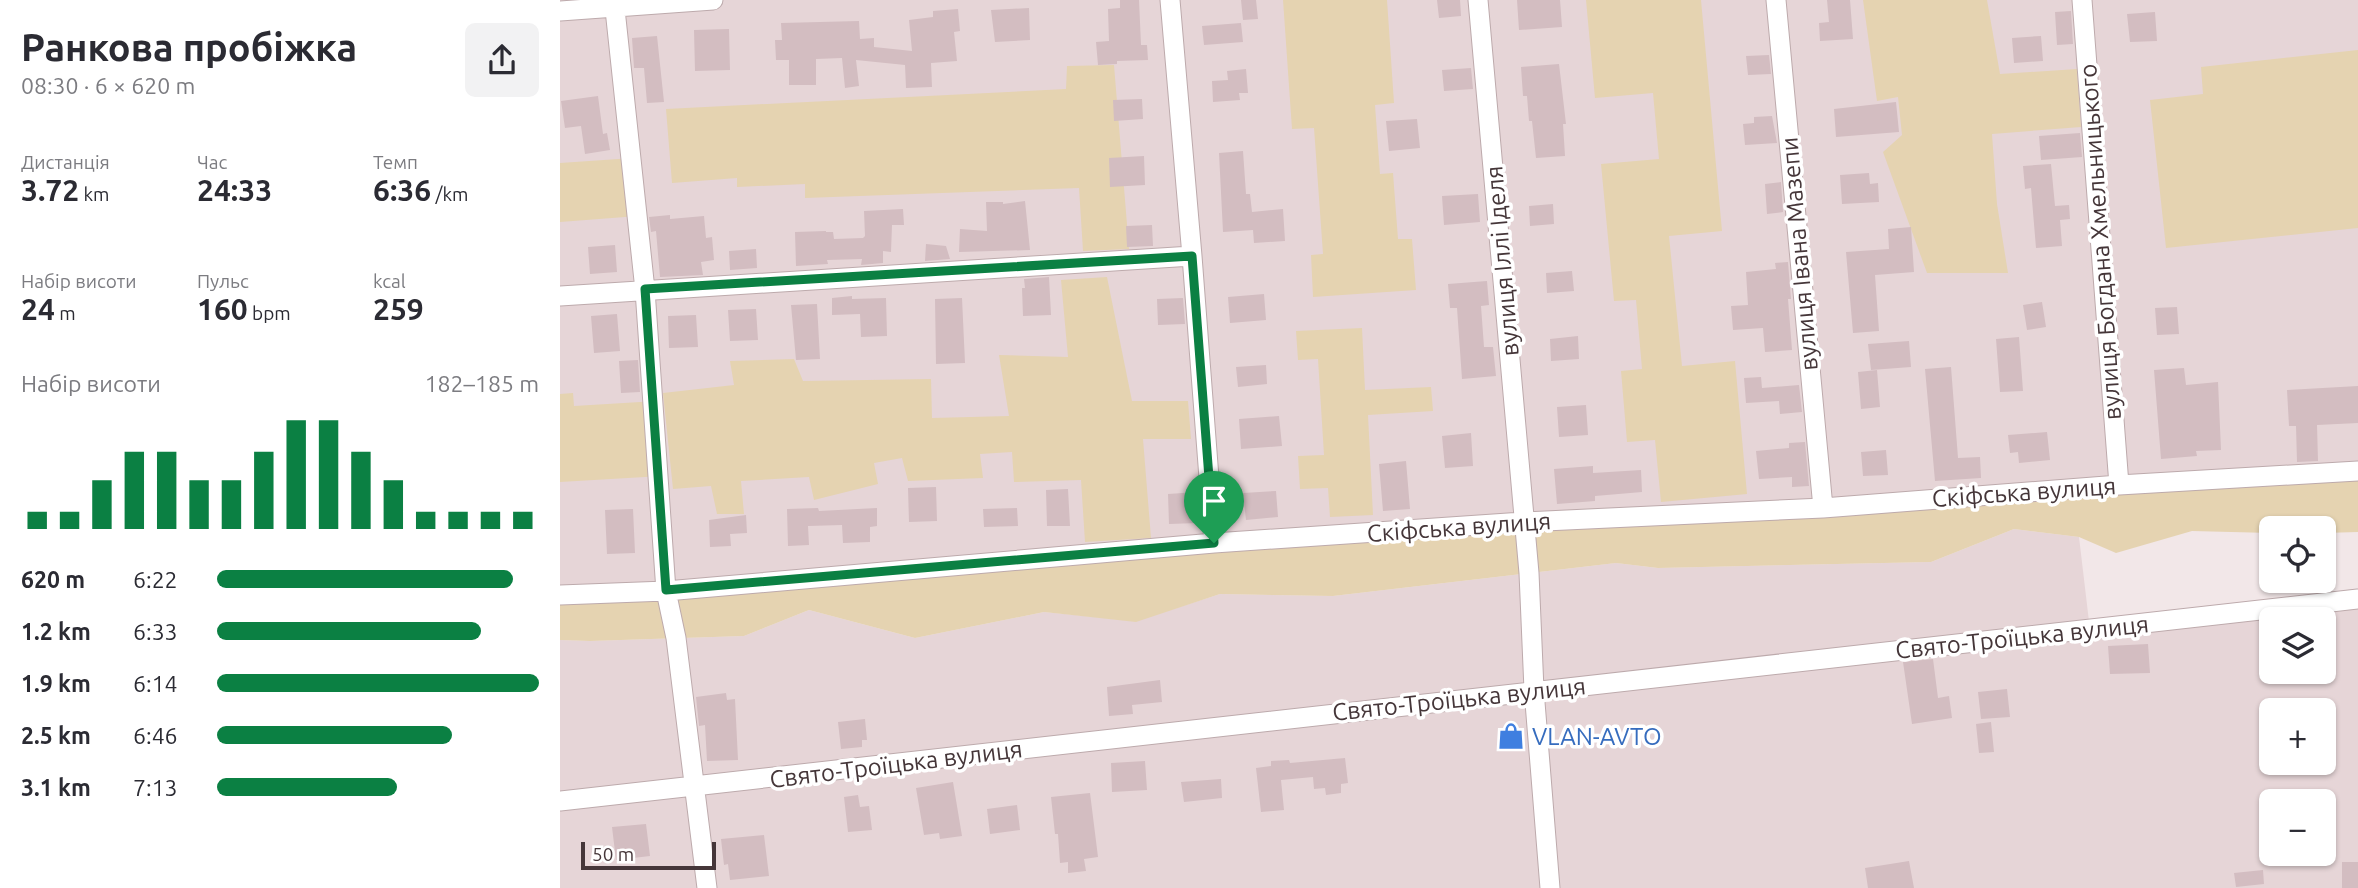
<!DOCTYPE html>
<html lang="uk">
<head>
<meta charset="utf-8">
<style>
	:root { --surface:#fff; --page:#f2f2f3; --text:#2b2b33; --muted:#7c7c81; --accent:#0b8043 }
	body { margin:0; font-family:Ubuntu,sans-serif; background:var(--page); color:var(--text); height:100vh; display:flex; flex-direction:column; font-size:26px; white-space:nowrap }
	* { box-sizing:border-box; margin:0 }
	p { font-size:23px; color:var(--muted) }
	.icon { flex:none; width:38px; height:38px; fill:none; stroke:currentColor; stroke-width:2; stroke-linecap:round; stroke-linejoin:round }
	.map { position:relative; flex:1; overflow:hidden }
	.sheet { display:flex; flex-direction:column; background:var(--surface); width:560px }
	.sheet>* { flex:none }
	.controls { position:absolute; left:1699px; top:516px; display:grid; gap:14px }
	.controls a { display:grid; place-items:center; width:77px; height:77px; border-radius:10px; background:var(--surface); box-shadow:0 2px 5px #0004; font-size:35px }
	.scale { position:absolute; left:21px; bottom:18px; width:135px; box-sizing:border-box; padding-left:7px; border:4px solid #453639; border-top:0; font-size:19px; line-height:24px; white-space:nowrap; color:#453639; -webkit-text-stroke:5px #fff; paint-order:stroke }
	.pin { position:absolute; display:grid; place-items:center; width:60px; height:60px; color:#fff; margin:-72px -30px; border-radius:50% 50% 50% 0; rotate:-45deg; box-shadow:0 0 7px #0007 }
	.pin .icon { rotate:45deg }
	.round { display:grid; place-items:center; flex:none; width:74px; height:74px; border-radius:10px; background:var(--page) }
	.summary { display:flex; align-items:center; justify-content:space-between; height:119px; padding:0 21px }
	h1 { font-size:38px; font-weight:700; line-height:52px }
	.stats { display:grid; grid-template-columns:repeat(3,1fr); gap:10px; height:119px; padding:7px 21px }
	.stats div { display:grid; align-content:center }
	.stats b { font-size:30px; font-weight:700 }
	.stats small { font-size:19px; font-weight:400 }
	.stats p { font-size:19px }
	.chart { height:196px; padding:14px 21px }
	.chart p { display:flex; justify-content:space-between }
	.chart svg { width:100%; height:126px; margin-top:7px; stroke:var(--accent); stroke-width:6 }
	ul { padding:0 21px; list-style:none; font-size:23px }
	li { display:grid; grid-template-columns:112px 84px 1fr; align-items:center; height:52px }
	li i { height:18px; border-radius:9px; background:var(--accent) }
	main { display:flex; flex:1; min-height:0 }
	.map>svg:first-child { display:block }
</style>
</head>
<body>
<main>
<section class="sheet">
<div class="summary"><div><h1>Ранкова пробіжка</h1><p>08:30 · 6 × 620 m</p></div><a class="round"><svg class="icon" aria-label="share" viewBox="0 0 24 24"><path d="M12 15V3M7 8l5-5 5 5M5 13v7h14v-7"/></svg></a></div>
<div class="stats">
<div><p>Дистанція</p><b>3.72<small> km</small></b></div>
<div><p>Час</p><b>24:33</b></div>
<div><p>Темп</p><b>6:36<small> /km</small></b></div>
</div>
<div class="stats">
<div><p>Набір висоти</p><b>24<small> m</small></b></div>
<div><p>Пульс</p><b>160<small> bpm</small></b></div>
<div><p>kcal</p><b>259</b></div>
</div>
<div class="chart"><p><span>Набір висоти</span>182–185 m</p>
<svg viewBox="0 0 160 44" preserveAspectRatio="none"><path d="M5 44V38M15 44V38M25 44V27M35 44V17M45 44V17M55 44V27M65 44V27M75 44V17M85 44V6M95 44V6M105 44V17M115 44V27M125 44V38M135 44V38M145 44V38M155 44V38"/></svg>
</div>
<ul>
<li><b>620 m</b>6:22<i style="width:92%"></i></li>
<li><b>1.2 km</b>6:33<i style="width:82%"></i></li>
<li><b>1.9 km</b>6:14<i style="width:100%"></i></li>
<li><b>2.5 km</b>6:46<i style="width:73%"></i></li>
<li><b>3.1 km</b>7:13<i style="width:56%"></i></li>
</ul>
</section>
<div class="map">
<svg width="1798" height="888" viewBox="0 0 1798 888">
	<rect width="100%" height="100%" fill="#f2e7e8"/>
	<path fill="#e6d5d7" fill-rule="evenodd" d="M0 0H1798V471L0 595Z
		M1454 529 1519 537 1530 630 1798 599V888H0V640L30 641 184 636 249 610 355 638 484 612 576 621 660 594 773 596 1056 563 1098 568 1371 562ZM1712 620H1764V672H1712ZM1712 710H1764V763H1712ZM1712 802H1764V854H1712Z"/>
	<path fill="#e5d3b1" d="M723 0H827L834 103 815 105 820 174 833 173 838 239H852L856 290 753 297 751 255 763 254 754 128 732 129Z
		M1026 0H1141L1162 231 1109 236 1122 366 1175 361 1187 494 1101 502 1095 440 1067 442 1061 371 1082 369 1076 300 1054 301 1041 164 1099 159 1093 93 1035 98Z
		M1303 0H1427L1440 74 1517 69 1521 127 1432 134 1437 204 1448 273H1367L1323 152 1342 135 1338 97 1317 101Z
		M1798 50V228L1606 248 1590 100 1643 94 1641 67Z
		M554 65 569 249 523 251 519 188 245 198V184L177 187V178L112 183 106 109 506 89 507 66Z
		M73 158 78 216 0 222V163Z
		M547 277 572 401H628L631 439H583L591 538 525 542 521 480 454 482 452 452 420 454 423 478 348 481 342 458 314 463 318 484 254 500 249 477 181 481 184 514H157L151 486 113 489 103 393 174 385 170 361 234 359 243 381 371 379 372 418 449 416 439 355 508 357 501 280Z
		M802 328 805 390 871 387 873 411 808 415 813 515 770 517 768 488 740 489 738 456 764 455 758 359 738 360 736 331Z
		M13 393 14 406 97 401 102 476 0 482V394Z
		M1798 471V532L1764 533V528H1712L1711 533 1632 531 1556 553 1519 537 1454 529 1371 562 1098 568 1056 563 773 596 660 594 576 622 484 612 355 638 249 610 184 636 30 641 0 640V595Z"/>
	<path fill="#d3bdc1" d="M560 0H579L581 45H587L588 60 557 61V64L538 65 536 42 549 41 548 9 560 8Z
		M681 0H696L698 19 683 20Z
		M877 0H900L901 16 879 18Z
		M957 0H1000L1002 27 959 30Z
		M1267 0H1290L1293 39 1260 41 1259 23 1269 22Z
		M469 8 470 40 435 42 431 10Z
		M398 9 400 31 394 32 397 61 371 63 372 87 346 88 345 65 296 60 299 86 285 88 282 58 256 59V85H229V60H216L215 40H222L221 23 299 21 300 39 314 38V47L352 51 349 20 373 17V11Z
		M1511 11 1513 44 1497 45 1495 12Z
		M1595 12 1597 41 1570 42 1567 14Z
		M681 23 683 42 644 45 642 26Z
		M169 29 170 70 135 71 134 30Z
		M97 36 104 102 87 103 84 68H74L72 38Z
		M1481 36 1483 61 1454 63 1452 38Z
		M1209 55 1211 74 1188 75 1186 56Z
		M999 64 1006 124H1003L1005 156 976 158 972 121H969L967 96H963L961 67Z
		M911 68 913 89 884 91 882 70Z
		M686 69 688 93H679L680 100 653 102 652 81 668 80 667 71Z
		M38 96 43 134 47 133 50 150 25 154 21 126 5 128 1 101Z
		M582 99 583 119 554 121 553 100Z
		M1336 102 1339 132 1276 137 1274 109Z
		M1212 116 1217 143 1185 145 1183 124 1194 123V117Z
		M857 119 860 148 829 151 826 121Z
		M1520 133 1522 157 1481 160 1479 136Z
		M683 151 686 194H690L692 212 723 209 725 241 694 243 693 230 663 232 659 153Z
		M584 156 585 185 550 187 549 158Z
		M1491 164 1495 206 1509 205 1510 219 1500 220 1502 246 1476 248 1471 188 1465 189 1463 166Z
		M1309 173 1310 184 1318 183 1319 202 1282 204 1280 175Z
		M1221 182 1223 212 1207 214 1205 184Z
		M918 194 920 222 884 225 882 196Z
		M465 201 470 250 399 252 400 229 427 231 426 202H443V204Z
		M993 204 994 224 970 226 969 206Z
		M343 209 344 225H332L331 252 323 251V263L301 265 302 259 267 260 268 264 236 266 235 232 266 231V232H273L274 239 303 238 305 236 304 211Z
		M110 215V219L144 216 146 238 152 237 154 260 141 262 143 275 100 277 96 231 91 232 89 217Z
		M592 225 593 246 567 247 566 226Z
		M1351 227 1354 272 1315 275 1319 331 1293 333 1286 252 1329 249 1328 229Z
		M366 244 386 246 390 259 365 261Z
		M55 245 57 272 30 274 28 247Z
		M196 249 197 268 170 270 169 251Z
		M1228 262 1231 299H1228L1232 350 1205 352 1203 328 1173 330 1171 306 1188 305 1186 272 1216 269 1215 263Z
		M1012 271 1014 291 987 293 986 273Z
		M489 277 491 315 463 316 462 288H465L464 279Z
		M927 281 929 305 921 306 924 347H933L936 376 902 379 897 308H890L888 284Z
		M704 294 706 320 670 323 668 297Z
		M292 296V299L326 298 327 336 301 337 300 314 272 315V298Z
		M402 298 405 363 376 364 375 299Z
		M623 298 625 324 598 325 597 299Z
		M1482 302 1486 327 1467 330 1463 305Z
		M257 304 260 359 236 360 231 305Z
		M1617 307 1619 334 1597 335 1595 308Z
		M196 309 198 340 170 341 168 310Z
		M57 314 60 351 34 353 31 316Z
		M136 315 138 347 109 348 108 316Z
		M1018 336 1019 359 991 361 990 339Z
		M1459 337 1463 391 1440 392 1436 339Z
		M1349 341 1351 367 1311 370 1308 344Z
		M78 360 80 392 61 393 59 361Z
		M706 365 707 384 678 387 676 367Z
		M1391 367 1398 458 1420 457 1421 478 1375 481 1365 369Z
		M1624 368 1626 385 1658 382 1661 450 1636 451 1637 456 1601 459 1594 370Z
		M1317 370 1320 407 1301 409 1298 372Z
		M1201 377 1202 388 1239 385 1242 412 1220 414 1219 401 1186 403 1184 378Z
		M1798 386V423L1757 425 1758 461 1737 462 1736 426H1729L1727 390Z
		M1026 405 1028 435 999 437 997 407Z
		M719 416 722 446 681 449 679 419Z
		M1487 432 1490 460 1459 463 1458 452 1450 453 1448 435Z
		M911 433 913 466 885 468 882 436Z
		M1245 442 1249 486 1232 487V477L1199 479 1196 451 1229 448V443Z
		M1326 450 1328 475 1303 476 1301 452Z
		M846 461 850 509 823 511 819 464Z
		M1033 466V473L1081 470 1082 492 1035 496V501L997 504 994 469Z
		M376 487 377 521 349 522 348 488Z
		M508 489 510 526H487L486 490Z
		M716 491 718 517 686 520 683 493Z
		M637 492 638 523 609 524 608 494Z
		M258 508 259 511 317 508V526L310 527V542L283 543 282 525 248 526 249 545 228 546 227 509Z
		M457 508 458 526 424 527 423 509Z
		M73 509 75 553 47 554 45 510Z
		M186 515 187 533 170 534 171 546 150 547 149 520Z
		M1588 644 1590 673 1550 674 1548 646Z
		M1373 659 1378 698 1389 696 1392 718 1352 724 1343 662Z
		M600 680 602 702 572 705 573 714 549 716 547 687Z
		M1447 689 1450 717 1421 719 1418 692Z
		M166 693 167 700 175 699 178 760 147 761 145 725 139 726 136 697Z
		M305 719 307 740H302V747L281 749 278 722Z
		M1431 722 1434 752 1419 753 1416 724Z
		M785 758 788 783 781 784V793L766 795 765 788 754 789 753 777 721 780 724 810 701 812 696 768 711 766V761L729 760 730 763Z
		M585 761 587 790 552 792 551 763Z
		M661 779 662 798 624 802 621 782Z
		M393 782 402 836 380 839 379 833 364 835 356 788Z
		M530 793 538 857 524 859 526 871 508 873V862L500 863 498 834H495L491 797Z
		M298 795 300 807 309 806 312 830 288 832 284 797Z
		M457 805 460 830 430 834 427 809Z
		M86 824 90 856 56 860 52 827Z
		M204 835 209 876 170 880 168 864 164 865 161 839Z
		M1349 861 1354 888H1308L1305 868Z
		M1782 862H1798V888H1782Z
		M1703 870 1704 884 1676 887 1674 873Z"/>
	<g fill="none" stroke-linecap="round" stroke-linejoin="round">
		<defs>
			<path id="minor" d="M54 0 85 290 106 591 116 638 147 888
				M610 0 632 256 654 543
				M918 0 969 573 974 690 990 888
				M1216 0 1263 508
				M1522 0 1559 485
				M0 11 153 0
				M0 296 632 256
				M0 595 106 591 654 543 963 522 1263 508 1559 485 1798 471
				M0 801 1798 599"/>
		</defs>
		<use href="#minor" stroke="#bdaaac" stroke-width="21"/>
		<use href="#minor" stroke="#fff" stroke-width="19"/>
	</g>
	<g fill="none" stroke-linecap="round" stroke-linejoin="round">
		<defs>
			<path id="route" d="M632 256 654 543 106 590 85 289Z"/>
		</defs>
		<use href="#route" stroke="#fff" stroke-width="14"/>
		<use href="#route" stroke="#0b8043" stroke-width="9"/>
	</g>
	<defs>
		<symbol id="shop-bare" viewBox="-9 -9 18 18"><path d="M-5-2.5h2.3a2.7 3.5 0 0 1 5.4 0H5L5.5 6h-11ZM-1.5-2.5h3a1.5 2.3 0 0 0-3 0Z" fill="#3f7fe0" stroke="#fff" stroke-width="2.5" paint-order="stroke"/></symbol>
	</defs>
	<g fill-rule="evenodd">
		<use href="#shop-bare" x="932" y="717" width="38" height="38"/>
	</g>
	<g text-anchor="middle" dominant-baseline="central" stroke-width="7" stroke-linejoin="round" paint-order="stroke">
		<g font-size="24" fill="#453639" stroke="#fff">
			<text transform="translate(1540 242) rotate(-94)">вулиця Богдана Хмельницького</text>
			<text transform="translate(1239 254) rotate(-95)">вулиця Івана Мазепи</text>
			<text transform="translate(942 261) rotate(-95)">вулиця Іллі Іделя</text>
			<text transform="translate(1464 492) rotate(-4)">Скіфська вулиця</text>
			<text transform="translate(899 527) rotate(-4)">Скіфська вулиця</text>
			<text transform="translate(1462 637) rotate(-6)">Свято-Троїцька вулиця</text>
			<text transform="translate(899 699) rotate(-6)">Свято-Троїцька вулиця</text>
			<text transform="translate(336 764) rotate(-7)">Свято-Троїцька вулиця</text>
		</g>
		<g font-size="24" fill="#366cbe" stroke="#fff" text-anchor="start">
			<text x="972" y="736">VLAN-AVTO</text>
		</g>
	</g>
</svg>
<div class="controls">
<a><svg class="icon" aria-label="locate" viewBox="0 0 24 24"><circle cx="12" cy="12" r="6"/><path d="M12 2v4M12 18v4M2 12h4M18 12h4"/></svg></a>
<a><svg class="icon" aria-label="layers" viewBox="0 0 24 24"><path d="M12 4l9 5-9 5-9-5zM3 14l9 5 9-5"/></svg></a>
<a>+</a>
<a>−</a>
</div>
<div class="scale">50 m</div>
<div class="pin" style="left:654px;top:543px;background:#1e9e55"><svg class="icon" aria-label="arrive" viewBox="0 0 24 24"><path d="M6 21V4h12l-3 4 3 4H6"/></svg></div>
</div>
</main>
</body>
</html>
